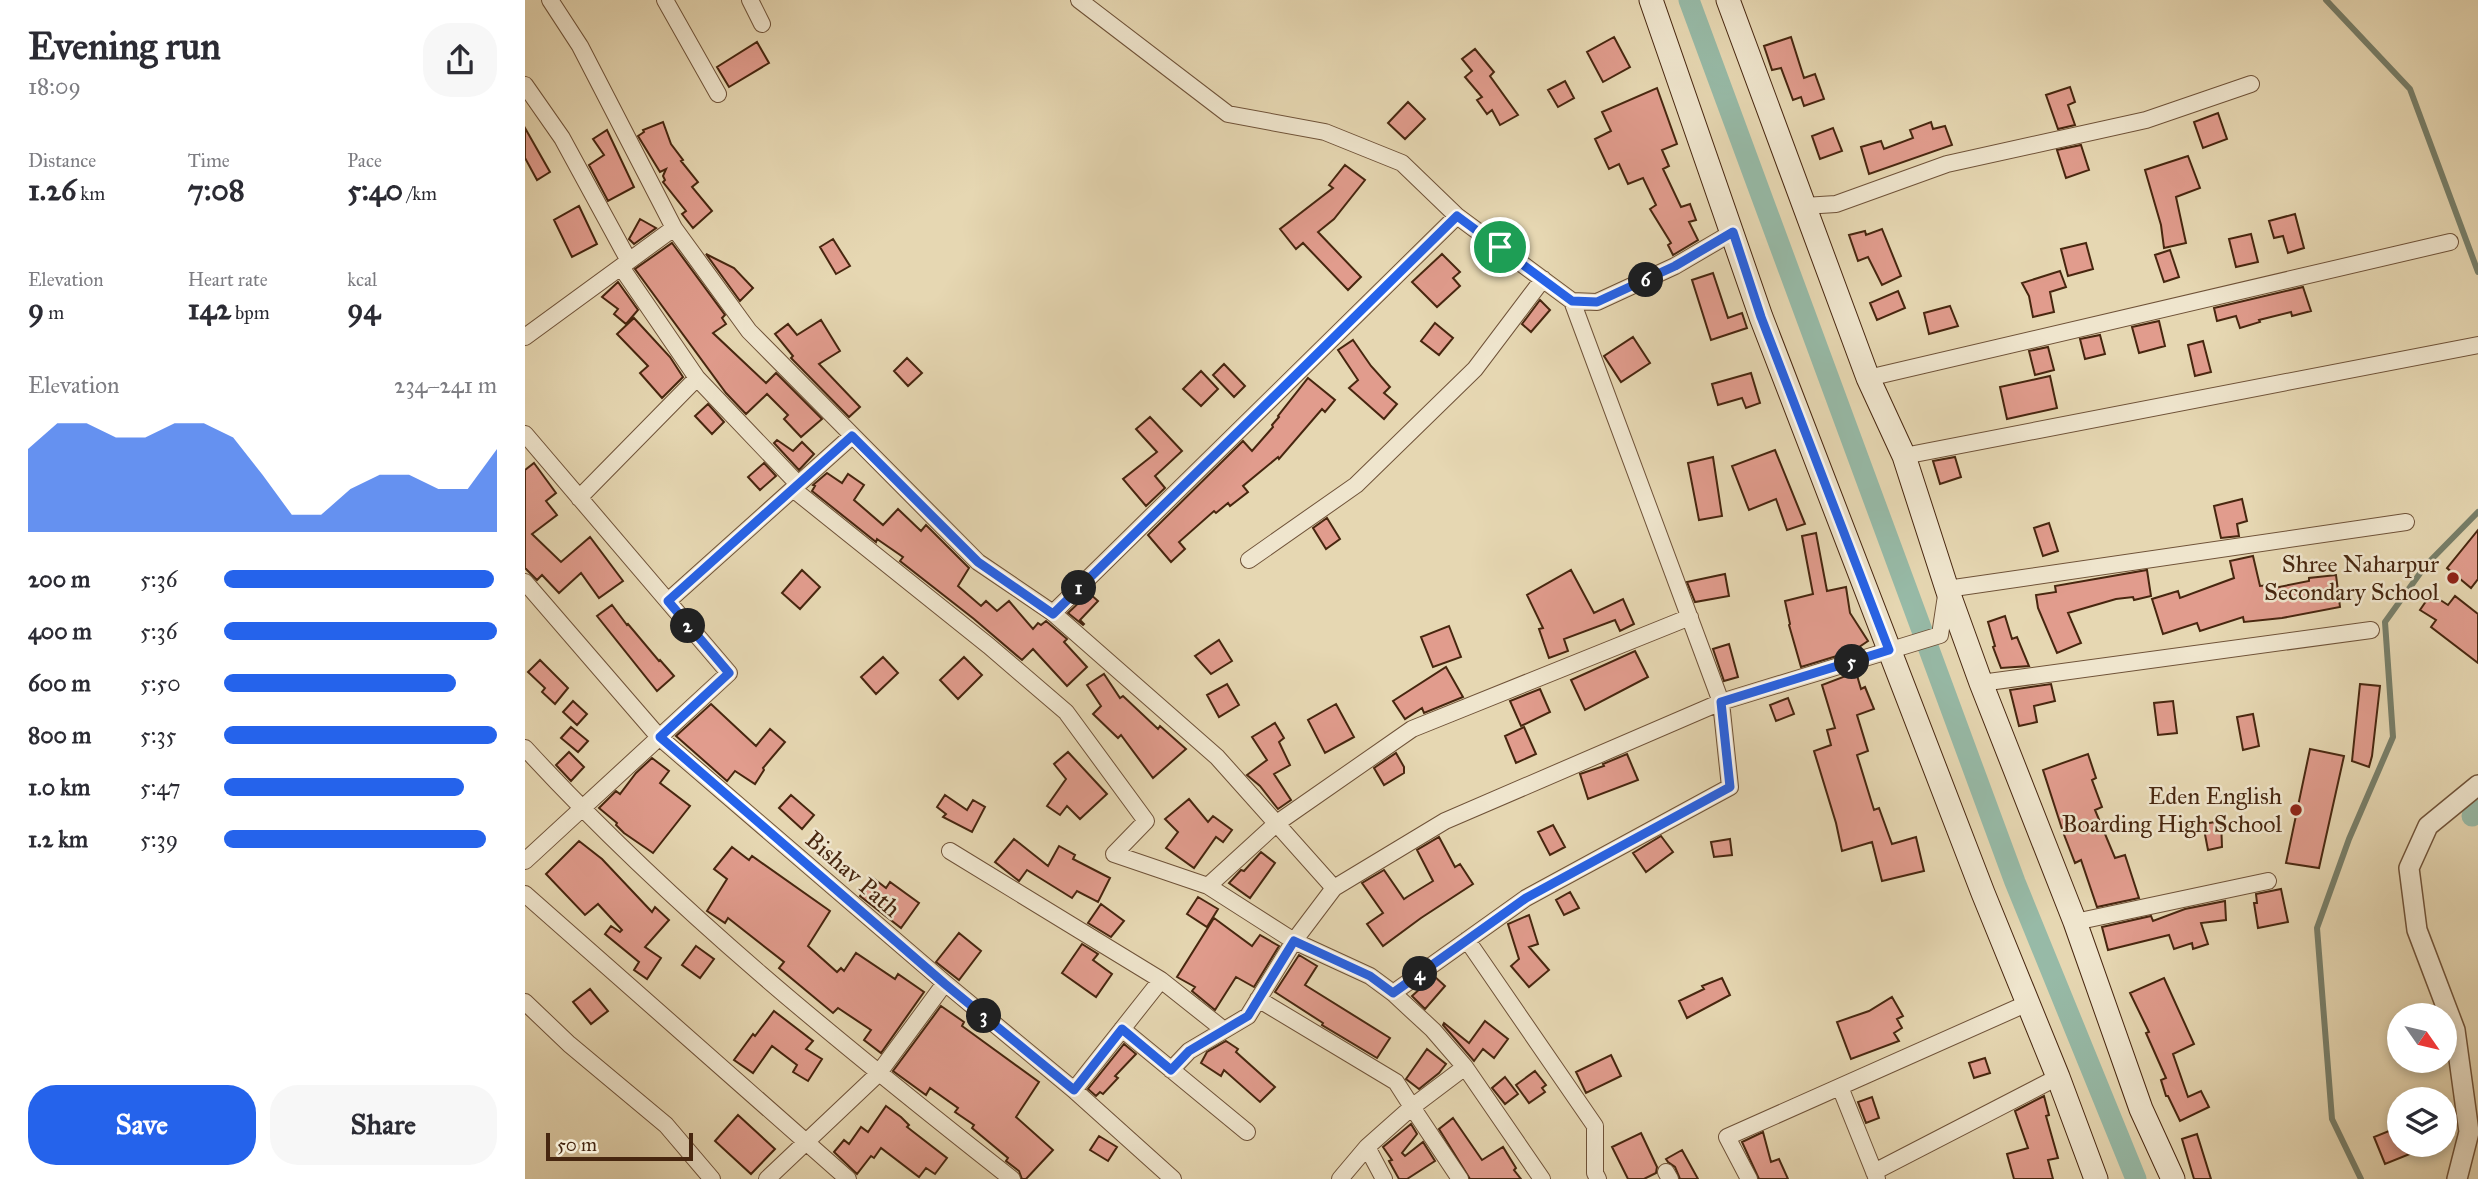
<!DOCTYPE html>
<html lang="en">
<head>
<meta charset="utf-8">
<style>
	:root { --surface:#fff; --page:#f7f7f7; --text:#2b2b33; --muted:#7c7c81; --accent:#2563eb }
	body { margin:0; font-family:"IM FELL Great Primer",serif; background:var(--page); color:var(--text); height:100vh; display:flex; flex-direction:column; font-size:26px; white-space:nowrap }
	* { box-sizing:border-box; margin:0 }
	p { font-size:23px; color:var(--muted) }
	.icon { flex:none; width:38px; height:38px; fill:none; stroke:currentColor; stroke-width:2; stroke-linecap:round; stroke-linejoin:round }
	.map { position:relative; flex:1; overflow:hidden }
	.drawer { display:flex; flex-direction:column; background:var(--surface); width:525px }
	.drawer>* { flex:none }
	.needle { width:46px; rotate:124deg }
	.buttons { position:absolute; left:1862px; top:1003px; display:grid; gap:14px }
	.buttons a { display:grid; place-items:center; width:70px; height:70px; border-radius:50%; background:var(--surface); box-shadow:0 4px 10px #0003; font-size:35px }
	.scale { position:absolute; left:21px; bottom:18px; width:147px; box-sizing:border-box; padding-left:7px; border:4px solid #47260f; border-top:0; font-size:19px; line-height:24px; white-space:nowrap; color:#47260f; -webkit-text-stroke:5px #efe5cd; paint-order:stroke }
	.pin { position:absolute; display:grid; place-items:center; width:60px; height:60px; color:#fff; margin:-30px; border:4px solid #fff; border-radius:50%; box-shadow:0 2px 7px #0007 }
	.km { position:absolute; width:35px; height:35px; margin:-18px; border-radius:50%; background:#222; color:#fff; font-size:19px; line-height:35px; text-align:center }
	.round { display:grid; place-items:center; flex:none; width:74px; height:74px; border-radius:28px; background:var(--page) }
	.summary { display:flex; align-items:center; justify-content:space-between; height:119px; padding:0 28px }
	h1 { font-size:38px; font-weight:700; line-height:52px }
	.stats { display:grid; grid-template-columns:repeat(3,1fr); gap:10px; height:119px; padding:7px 28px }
	.stats div { display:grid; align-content:center }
	.stats b { font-size:30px; font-weight:700 }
	.stats small { font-size:19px; font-weight:400 }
	.stats p { font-size:19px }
	.chart { height:196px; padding:14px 28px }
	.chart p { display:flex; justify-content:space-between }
	.chart svg { width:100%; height:126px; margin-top:7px; fill:var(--accent); opacity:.7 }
	.action { display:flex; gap:14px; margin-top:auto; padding:14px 28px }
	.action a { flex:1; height:80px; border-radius:28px; background:var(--accent); color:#fff; font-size:28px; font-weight:700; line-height:80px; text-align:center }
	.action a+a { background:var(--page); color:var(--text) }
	ul { padding:0 28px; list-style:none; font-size:23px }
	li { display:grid; grid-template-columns:112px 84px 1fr; align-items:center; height:52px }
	li i { height:18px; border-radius:9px; background:var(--accent) }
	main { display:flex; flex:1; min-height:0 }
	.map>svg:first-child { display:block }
</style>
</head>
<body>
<main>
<section class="drawer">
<div class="summary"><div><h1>Evening run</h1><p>18:09</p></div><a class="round"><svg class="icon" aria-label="share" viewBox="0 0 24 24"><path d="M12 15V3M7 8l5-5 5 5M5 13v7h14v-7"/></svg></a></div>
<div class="stats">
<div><p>Distance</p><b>1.26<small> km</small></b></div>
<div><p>Time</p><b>7:08</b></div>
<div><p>Pace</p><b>5:40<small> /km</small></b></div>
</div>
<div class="stats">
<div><p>Elevation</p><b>9<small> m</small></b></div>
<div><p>Heart rate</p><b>142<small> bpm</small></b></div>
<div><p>kcal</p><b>94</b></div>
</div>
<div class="chart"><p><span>Elevation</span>234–241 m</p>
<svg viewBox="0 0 160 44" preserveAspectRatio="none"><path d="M0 44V15L10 6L20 6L30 11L40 11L50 6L60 6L70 11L80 24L90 38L100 38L110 29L120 24L130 24L140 29L150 29L160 15V44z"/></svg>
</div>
<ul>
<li><b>200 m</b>5:36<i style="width:99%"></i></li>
<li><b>400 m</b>5:36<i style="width:100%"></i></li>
<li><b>600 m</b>5:50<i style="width:85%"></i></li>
<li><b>800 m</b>5:35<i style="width:100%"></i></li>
<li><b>1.0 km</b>5:47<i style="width:88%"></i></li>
<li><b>1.2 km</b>5:39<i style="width:96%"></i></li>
</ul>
<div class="action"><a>Save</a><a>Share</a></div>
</section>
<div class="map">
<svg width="1953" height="1179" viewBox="0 0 1953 1179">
	<rect width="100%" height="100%" fill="#e6d7b2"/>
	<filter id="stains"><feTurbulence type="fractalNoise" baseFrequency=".00286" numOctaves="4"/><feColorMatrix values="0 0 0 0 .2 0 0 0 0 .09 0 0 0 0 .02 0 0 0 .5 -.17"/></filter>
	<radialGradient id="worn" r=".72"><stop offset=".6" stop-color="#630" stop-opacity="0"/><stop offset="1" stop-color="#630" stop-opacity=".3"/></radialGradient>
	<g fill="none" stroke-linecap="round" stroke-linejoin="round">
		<path stroke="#777f6a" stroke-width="6" d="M1801 0 1885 89 1953 272
			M1836 1179 1807 1119 1792 928 1824 839 1868 737 1860 622 1901 565 1953 512"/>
		<path stroke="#97baa7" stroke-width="21" d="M1164 0 1490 882 1611 1179
			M1947 816 1953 810"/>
	</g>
	<path fill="#e19c8d" stroke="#47260f" stroke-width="2" d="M1089 37 1105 67 1078 82 1062 52Z
		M1266 37 1279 78 1290 74 1299 99 1279 106 1276 97 1268 100 1256 68 1247 70 1239 46Z
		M232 42 244 63 204 87 192 67Z
		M950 49 969 72 965 76 993 115 975 125 967 110 962 114 952 100 957 97 940 77 947 71 937 59Z
		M1040 81 1049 98 1033 107 1023 90Z
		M1545 87 1550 102 1543 105 1550 125 1533 129 1521 95Z
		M1132 88 1152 144 1137 150 1144 166 1138 169 1156 207 1165 204 1171 220 1164 222 1173 240 1148 255 1143 245 1146 243 1125 209 1131 205 1118 178 1103 184 1094 164 1084 169 1070 139 1086 131 1077 112Z
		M883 102 900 119 880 139 863 123Z
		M1693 113 1702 139 1678 148 1669 122Z
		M138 122 146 144 158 160 156 161 173 182 167 187 187 211 168 228 157 214 161 211 138 182 140 180 138 176 141 169 135 172 113 136 119 132 118 130Z
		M1406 122 1408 129 1420 126 1427 145 1344 174 1336 147 1356 141 1359 149 1388 138 1385 130Z
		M0 128 25 172 12 180 0 158Z
		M1308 128 1317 151 1295 159 1287 136Z
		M82 130 109 187 83 201 64 165 79 155 68 139Z
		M1556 145 1564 170 1541 178 1532 150Z
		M1663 156 1675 188 1651 197 1661 243 1639 248 1636 225 1620 170Z
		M820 165 840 180 809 219 793 232 836 277 823 290 778 243 771 249 755 229 808 188 804 185Z
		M54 206 72 244 47 257 29 220Z
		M1770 214 1779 248 1763 253 1758 236 1749 238 1744 221Z
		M115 219 131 228 109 244 104 239Z
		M1357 229 1376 276 1357 285 1343 257 1333 261 1324 235 1340 231 1341 235Z
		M1726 234 1733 262 1711 267 1704 239Z
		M308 239 325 266 311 274 295 247Z
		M147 243 200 315 197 318 201 324 188 333 241 383 251 373 297 419 276 437 259 419 263 415 242 394 221 414 201 393 110 269Z
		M1561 243 1568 269 1543 276 1536 249Z
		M1645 250 1654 277 1639 282 1630 255Z
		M181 254 209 268 228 288 215 301Z
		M917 254 935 272 928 278 935 286 912 307 887 282Z
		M1535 271 1541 287 1525 292 1529 312 1508 317 1504 296 1497 283Z
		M1188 273 1203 318 1217 313 1222 328 1186 340 1167 280Z
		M93 282 113 310 101 324 89 314 93 309 77 297Z
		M1778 287 1786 311 1767 316 1766 312 1734 320 1735 322 1715 328 1711 316 1692 321 1689 308Z
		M1373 291 1380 308 1352 320 1345 303Z
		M1015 300 1025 310 1006 332 997 324Z
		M1425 306 1433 326 1404 334 1399 313Z
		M109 318 145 357 158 377 137 398 115 373 123 366 92 334Z
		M296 320 315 351 294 364 335 407 324 417 266 358 268 356 250 334 263 324 272 335Z
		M1634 321 1640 346 1614 353 1607 327Z
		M910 323 928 338 914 355 896 341Z
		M1575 335 1580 354 1560 359 1555 339Z
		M1108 337 1125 363 1096 382 1079 356Z
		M828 340 846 366 865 387 859 393 872 404 859 419 824 388 833 380 813 350Z
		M1678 341 1686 372 1670 376 1663 345Z
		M1523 347 1529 370 1510 375 1504 351Z
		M382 358 397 373 383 386 369 371Z
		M699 364 720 386 709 397 688 375Z
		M676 371 693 389 676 406 658 389Z
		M1226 373 1235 403 1221 408 1217 398 1193 405 1187 384Z
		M1525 376 1532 408 1482 419 1475 387Z
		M783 378 810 400 800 412 797 409 754 459 753 457 718 486 723 492 705 506 703 503 691 513 689 511 654 542 660 549 646 562 623 535 718 441 727 451 748 427 747 425 754 417 753 416Z
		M183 404 199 422 187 434 170 416Z
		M625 417 657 451 630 476 640 488 621 506 598 479 632 452 611 429Z
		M252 440 268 451 277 442 289 454 274 470 249 443Z
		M1250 450 1280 524 1262 530 1251 499 1224 510 1207 466Z
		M1188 457 1197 516 1174 520 1163 463Z
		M1430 457 1436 477 1415 484 1408 461Z
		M9 463 31 493 21 501 32 515 7 534 36 562 65 537 98 581 74 598 56 573 34 593 17 575 12 580 0 568V470Z
		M239 463 251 476 235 490 223 477Z
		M302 473 317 483 323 474 339 485 329 500 358 525 373 509 396 531 401 525 444 568 433 586 456 606 461 601 472 611 484 601 508 629 513 623 516 625 521 621 542 639 539 642 562 667 542 686 508 649 497 660 449 619 375 561 378 557 352 539 351 542 287 491 290 486 288 485Z
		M1717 499 1722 521 1712 524 1714 536 1696 538 1689 506Z
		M802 518 815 539 801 549 788 528Z
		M1524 523 1533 551 1518 556 1509 528Z
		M1953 530V579L1946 588 1922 568Z
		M1291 533 1302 591 1321 587 1325 613 1343 641 1328 651 1276 667 1264 625 1265 624 1260 601 1288 594 1277 536Z
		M1728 556 1735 586 1744 585V589L1784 581V578L1811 575 1815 607 1757 618 1719 622 1718 617 1675 631 1672 623 1638 634 1627 599 1653 591 1655 598 1709 578 1705 561Z
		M277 570 295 587 275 609 257 593Z
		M1046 570 1069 613 1098 599 1109 624 1095 631 1090 620 1039 639 1043 651 1024 658 1014 629 1018 628 1002 595Z
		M1622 570 1626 596 1609 600 1608 597 1591 599 1543 613 1556 643 1532 653 1513 608 1511 595 1531 592 1530 586Z
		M1200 574 1204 596 1170 602 1162 582Z
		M564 593 573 601 555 620 559 624 558 625 543 613Z
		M1906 594 1923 605 1930 596 1953 614V663L1906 627 1911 620 1895 610Z
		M87 605 102 625 103 624 134 661 135 660 149 676 132 691 72 616Z
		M1480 616 1487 639 1492 637 1504 666 1476 668 1468 647 1470 646 1463 622Z
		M924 626 936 657 908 667 896 637Z
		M694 640 707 661 686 674 670 656Z
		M1204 644 1213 677 1199 681 1188 649Z
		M1110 651 1123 677 1060 710 1046 680Z
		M358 657 373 673 351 694 336 677Z
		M439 657 457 675 433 699 415 680Z
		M15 660 43 688 30 704 17 692 20 688 3 672Z
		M921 667 938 697 899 713 897 708 880 719 868 701Z
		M1331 672 1336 689 1340 687 1349 709 1332 715 1343 751 1332 755 1349 810 1354 808 1367 844 1391 837 1399 871 1357 881 1347 842 1317 851 1311 823 1289 751 1306 745 1302 730 1310 728 1297 685Z
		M579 674 595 698 598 696 633 729 635 726 661 749 628 778 596 735 593 738 568 714 576 706 562 685Z
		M702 684 714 705 694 717 682 695Z
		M1526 684 1530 701 1509 706 1512 722 1494 726 1485 690Z
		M1835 684 1855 686 1847 756 1844 767 1827 761Z
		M1015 689 1025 712 996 726 985 701Z
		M1263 698 1269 714 1251 721 1245 705Z
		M48 701 62 714 52 725 38 712Z
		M1648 701 1652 733 1633 735 1629 703Z
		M186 704 231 746 245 729 260 742 238 768 239 770 230 784 210 771 202 781 151 736Z
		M811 704 829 737 800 753 783 720Z
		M1728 714 1734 746 1718 750 1712 717Z
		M750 723 759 738 754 742 765 765 749 774 766 800 753 809 735 786 722 775 742 760 727 737Z
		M46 727 63 741 53 752 36 738Z
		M999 727 1011 754 991 763 980 736Z
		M1785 749 1819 756 1794 868 1761 863Z
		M44 752 59 767 46 781 31 765Z
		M543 752 582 794 555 819 542 806 535 815 522 806 541 779 529 764Z
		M871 753 879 767V773L859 785 849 768Z
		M1102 754 1113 780 1063 799 1055 774 1079 766 1078 764Z
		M1563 754 1571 778 1567 780 1577 807 1570 810 1590 858 1600 855 1614 898 1572 907 1556 860 1550 863 1538 832 1518 770Z
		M127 758 144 771 135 783 165 806 128 853 99 833 91 825 92 823 74 808 91 791 95 794 111 773Z
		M266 795 289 815 277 829 254 808Z
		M420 795 442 810 448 800 460 807 447 832 418 817 421 814 412 807Z
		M664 799 683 822 688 816 707 830 698 842 691 837 669 868 641 848 653 832 640 819Z
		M1696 821 1697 847 1683 850 1678 824Z
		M1028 825 1040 847 1025 855 1013 832Z
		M1136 836 1148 852 1121 872 1108 853Z
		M914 837 930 867 935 864 948 884 896 918 858 946 842 924 858 913 837 883 859 870 879 899 882 897 908 881 892 850Z
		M489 839 523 866 534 846 550 855 548 859 585 878 573 902 552 891 547 898 502 870 494 881 470 862Z
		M1205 839 1207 855 1189 857 1186 842Z
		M54 841 77 859 127 912 130 907 144 920 120 947 136 958 122 979 109 970 114 962 80 934 86 926 95 932 97 930 73 904 60 915 21 874Z
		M207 847 224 860 227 856 305 911 283 946 312 972 316 968 319 971 331 953 370 979 373 974 399 992 356 1053 339 1040 346 1030 313 1008 308 1013 254 968 259 962 203 918 200 923 182 911 202 879 189 869Z
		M736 852 750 863 725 898 704 883 716 870 719 871Z
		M348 878 361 888 365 882 394 903 376 928 335 896Z
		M1756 889 1763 922 1733 928 1729 903H1732L1731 894Z
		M1045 892 1054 908 1039 915 1031 900Z
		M673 897 693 909 682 927 662 914Z
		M1700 901 1701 920 1676 923 1683 944 1668 949 1667 943 1649 949 1644 935 1583 950 1577 927 1626 916 1628 921 1660 909Z
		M576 904 599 921 586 937 563 923Z
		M1004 915 1013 944 1004 947 1024 970 1004 987 986 966 994 959 983 924Z
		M689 918 727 946 735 935 754 946 729 987 711 977 690 1010 667 991 670 987 652 977Z
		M434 933 456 951 434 980 411 962Z
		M557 944 573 954 568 960 587 974 571 997 537 973Z
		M171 946 189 959 175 978 157 965Z
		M774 955 792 966 780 985 865 1038 852 1058 797 1025 798 1023 750 992Z
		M909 976 920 986 900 1009 887 996Z
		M1197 978 1205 995 1162 1018 1154 1001 1179 989 1177 986Z
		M1639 978 1669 1044 1648 1054 1663 1097 1676 1091 1684 1107 1655 1121 1643 1096H1641L1636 1080 1641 1078 1621 1033 1624 1032 1605 993Z
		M65 989 83 1011 66 1024 48 1002Z
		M1367 997 1378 1016 1372 1019 1377 1028 1369 1033 1374 1041 1326 1059 1312 1022 1344 1011Z
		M416 1006 439 1022 437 1026 514 1082 491 1117 528 1150 501 1179H497L494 1171 481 1161 483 1158 447 1128 449 1125 430 1112 433 1108 405 1088 401 1095 368 1071Z
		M249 1011 288 1041 281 1049 297 1059 283 1081 268 1072 272 1065 247 1046 228 1073 209 1060 228 1034 230 1036Z
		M960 1021 983 1039 969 1058 958 1049 949 1061 918 1025 919 1023 944 1043Z
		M701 1041 713 1049 711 1052 750 1087 735 1102 699 1070 696 1076 676 1063 682 1052Z
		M599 1044 611 1054 590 1076 593 1078 578 1094 575 1092 571 1096 563 1089Z
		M902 1049 921 1064 914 1073 894 1089 881 1079Z
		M1086 1055 1096 1076 1061 1093 1051 1072Z
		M1460 1058 1465 1073 1449 1078 1444 1063Z
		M1010 1071 1021 1085 1017 1088 1020 1092 1004 1103 991 1085Z
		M980 1077 993 1094 980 1104 967 1088Z
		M1519 1096 1524 1115 1521 1116 1533 1158 1523 1160 1528 1179H1489L1482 1154 1503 1148 1490 1111Z
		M1347 1097 1354 1118 1341 1123 1333 1102Z
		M361 1106 376 1117 384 1125 382 1127 422 1158 410 1174 401 1168 394 1177 356 1148 349 1158 346 1156 332 1174 309 1152 319 1140 324 1144 336 1127 343 1132Z
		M213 1115 250 1149 226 1174 190 1141Z
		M928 1118 957 1160 978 1147 991 1168 989 1170 996 1179H945L914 1129Z
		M886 1124 892 1134 877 1153 880 1156 898 1142 910 1161 882 1179H874L864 1161 867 1160 858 1147Z
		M1874 1127V1144L1907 1145 1860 1164 1849 1137Z
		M1238 1132 1246 1162 1254 1159 1263 1179H1234L1217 1142Z
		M1116 1133 1132 1167 1131 1173 1119 1179H1103L1087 1147Z
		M1672 1134 1686 1179H1669L1657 1139Z
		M574 1136 592 1147 583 1161 565 1150Z
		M1157 1150 1173 1179H1155L1150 1167 1143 1162 1141 1159Z"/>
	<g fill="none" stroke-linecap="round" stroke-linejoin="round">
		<defs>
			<path id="minor" d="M25 0 55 46 149 228 224 331 453 562 528 613 692 757 809 888
				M140 0 193 94
				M225 0 237 24
				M554 0 703 114 800 132 877 163 932 216
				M0 85 37 138 104 261
				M1279 206 1311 204 1422 164 1621 120 1726 84
				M96 267 172 378 273 484
				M0 337 149 228
				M1343 378 1925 242
				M0 434 204 673 0 861
				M1379 456 1953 345
				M268 489 464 646 541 712 621 821 589 854 683 886 769 941 845 976 868 993 908 1030 940 1067 1017 1179
				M54 498 172 378
				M724 560 831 485 950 369 1018 279
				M0 582 134 737 420 983 549 1090 648 1179
				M143 601 327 436
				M528 613 932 216 1047 301 1072 302 1150 266 1208 232
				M1456 683 1846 630
				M0 748C147 908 317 1045 487 1179
				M425 851 636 980
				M683 886 752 823 887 729 1165 617
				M0 894 323 1179
				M1550 922 1743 881
				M942 940 1070 1126V1173L1073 1179
				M868 993 1001 898 1205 787 1196 702 1047 301
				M733 999 871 1082 887 1107 940 1067
				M0 1002 44 1044 141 1125 187 1179
				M597 1029 722 1132
				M646 1070 664 1051 723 1016 769 941 809 888 920 821 1196 702 1415 635 1422 589 1881 522
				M1315 1087 1352 1179
				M549 1090 636 980 699 1030
				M842 1147 859 1179
				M1141 1172 1145 1179
				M1349 1172 1533 1077
				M242 1179 353 1074 420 983
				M815 1179 842 1147 887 1107 935 1179
				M1224 1179 1202 1137 1503 1003"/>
			<path id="tertiary" d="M1932 1179 1944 1132 1930 1030 1892 930 1884 868 1903 826 1953 785"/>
			<path id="secondary" d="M1126 0 1236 317 1458 893 1533 1077 1571 1179
				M1203 0 1343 378 1379 456 1422 589 1456 683 1550 922 1616 1109 1648 1179"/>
		</defs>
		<use href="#minor" stroke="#6f5238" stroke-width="18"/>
		<use href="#tertiary" stroke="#6f5238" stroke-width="22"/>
		<use href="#secondary" stroke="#47260f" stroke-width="25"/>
		<use href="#minor" stroke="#efe5cd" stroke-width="16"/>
		<use href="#tertiary" stroke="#efe5cd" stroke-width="19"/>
		<use href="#secondary" stroke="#efe5cd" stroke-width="23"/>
	</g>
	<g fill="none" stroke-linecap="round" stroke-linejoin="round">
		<defs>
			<path id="route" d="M932 216 1047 301 1072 302 1150 266 1208 232 1236 317 1364 650 1196 702 1205 787 1001 898 868 993 845 976 769 941 723 1016 664 1051 646 1070 597 1029 549 1090 420 984 135 737 204 673 143 601 327 436 453 562 528 614Z"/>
		</defs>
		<use href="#route" stroke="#fff" stroke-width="14"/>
		<use href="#route" stroke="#2563eb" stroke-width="9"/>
	</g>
	<g fill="#8f2418" stroke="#efe5cd" stroke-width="2.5">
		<circle cx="1928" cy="578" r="7"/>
		<circle cx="1771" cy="810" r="7"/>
	</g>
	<g text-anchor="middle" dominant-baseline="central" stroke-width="5" stroke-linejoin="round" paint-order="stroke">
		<g font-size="24" fill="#47260f" stroke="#efe5cd" text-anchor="end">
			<text x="1914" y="564">Shree Naharpur<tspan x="1914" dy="28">Secondary School</tspan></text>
			<text x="1757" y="796">Eden English<tspan x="1757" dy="28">Boarding High School</tspan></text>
		</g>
		<g font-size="24" fill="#47260f" stroke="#efe5cd">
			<text transform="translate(328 874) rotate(41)">Bishav Path</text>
		</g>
	</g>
	<rect width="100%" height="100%" filter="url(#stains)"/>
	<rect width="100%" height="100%" fill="url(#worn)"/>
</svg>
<div class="buttons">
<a><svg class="needle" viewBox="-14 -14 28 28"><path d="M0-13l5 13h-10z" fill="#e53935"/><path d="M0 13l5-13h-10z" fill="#7c7c81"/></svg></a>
<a><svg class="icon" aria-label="layers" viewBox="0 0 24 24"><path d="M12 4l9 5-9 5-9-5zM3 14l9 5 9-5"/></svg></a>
</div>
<div class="scale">50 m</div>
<div class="pin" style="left:975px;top:247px;background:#1e9e55"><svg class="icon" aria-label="arrive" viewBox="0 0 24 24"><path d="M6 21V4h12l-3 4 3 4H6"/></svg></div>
<b class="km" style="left:554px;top:588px">1</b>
<b class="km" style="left:163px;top:626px">2</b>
<b class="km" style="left:459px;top:1016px">3</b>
<b class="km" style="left:895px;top:974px">4</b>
<b class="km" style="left:1327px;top:662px">5</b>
<b class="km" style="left:1121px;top:280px">6</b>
</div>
</main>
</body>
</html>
